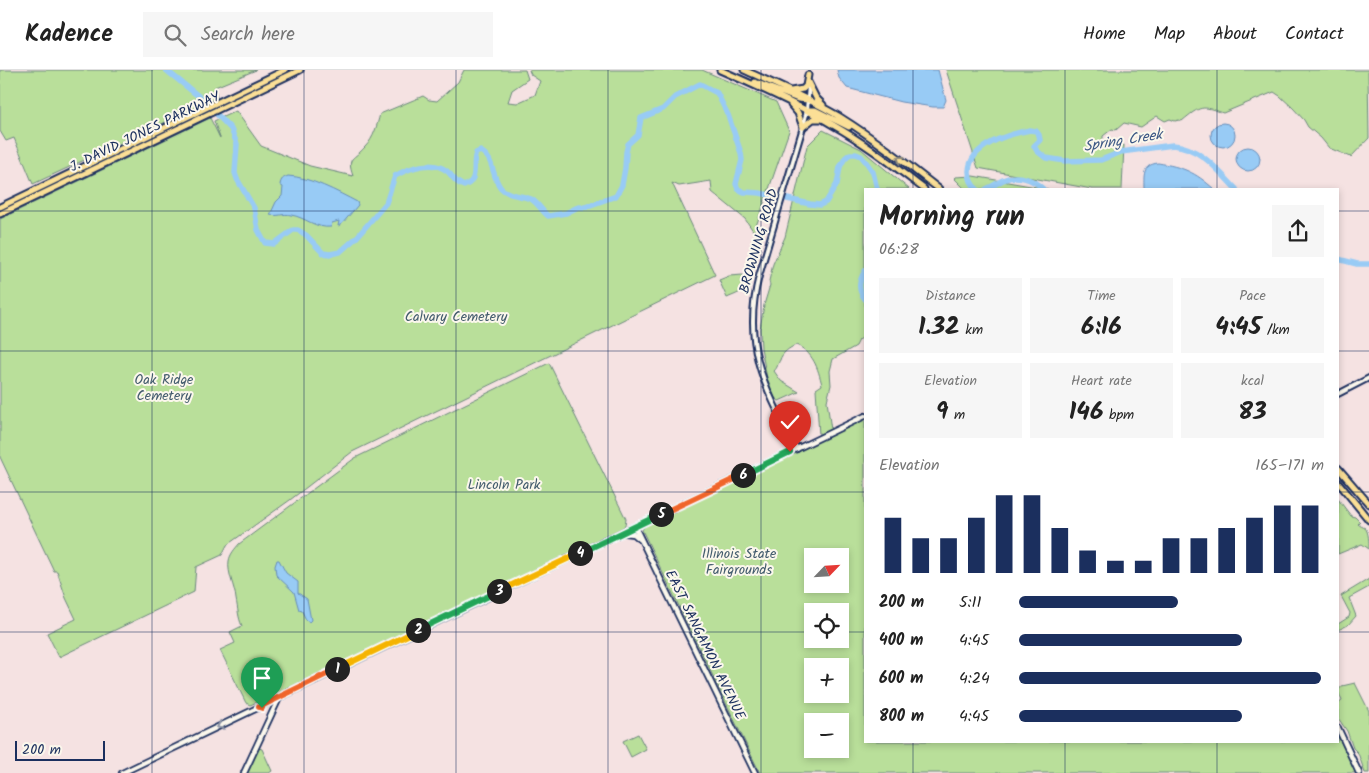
<!DOCTYPE html>
<html lang="en">
<head>
<meta charset="utf-8">
<style>
	:root { --surface:#fff; --page:#f6f6f6; --text:#222; --muted:#767676; --line:#e0e0e0; --accent:#1b2f5e }
	body { margin:0; font-family:Kalam,sans-serif; background:var(--page); color:var(--text); height:100vh; display:flex; flex-direction:column; font-size:19px; white-space:nowrap }
	* { box-sizing:border-box; margin:0 }
	p { font-size:16px; color:var(--muted) }
	.icon { flex:none; width:28px; height:28px; fill:none; stroke:currentColor; stroke-width:2; stroke-linecap:round; stroke-linejoin:round }
	.map { position:relative; flex:1; overflow:hidden }
	.sheet { position:absolute; left:864px; top:118px; width:475px; height:555px; display:flex; flex-direction:column; background:var(--surface); border-radius:0px; box-shadow:0 2px 8px #0003 }
	.sheet>* { flex:none }
	.needle { width:32px; rotate:65deg }
	.controls { position:absolute; left:804px; top:478px; display:grid; gap:10px }
	.controls a { display:grid; place-items:center; width:45px; height:45px; border-radius:0px; background:var(--surface); box-shadow:0 2px 8px #0003; font-size:25px }
	.scale { position:absolute; left:15px; bottom:12px; width:90px; box-sizing:border-box; padding-left:5px; border:2px solid #1b2f5e; border-top:0; font-size:14px; line-height:18px; white-space:nowrap; color:#1b2f5e; -webkit-text-stroke:4px #fbf7ec; paint-order:stroke }
	.pin { position:absolute; display:grid; place-items:center; width:42px; height:42px; color:#fff; margin:-51px -21px; border-radius:50% 50% 50% 0; rotate:-45deg; box-shadow:0 0 5px #0007 }
	.pin .icon { rotate:45deg }
	.km { position:absolute; width:25px; height:25px; margin:-12px; border-radius:50%; background:#222; color:#fff; font-size:14px; line-height:25px; text-align:center }
	.round { display:grid; place-items:center; flex:none; width:52px; height:52px; border-radius:0px; background:var(--page) }
	.head { display:flex; align-items:center; justify-content:space-between; height:85px; padding:0 15px }
	h1 { font-size:28px; font-weight:700; line-height:38px }
	.metrics { display:grid; grid-template-columns:repeat(3,1fr); gap:8px; height:85px; padding:5px 15px }
	.metrics div { display:grid; align-content:center; border-radius:0px; background:var(--page); text-align:center }
	.metrics b { font-size:25px; font-weight:700 }
	.metrics small { font-size:14px; font-weight:400 }
	.metrics p { font-size:14px }
	.chart { height:140px; padding:10px 15px }
	.chart p { display:flex; justify-content:space-between }
	.chart svg { width:100%; height:90px; margin-top:5px; stroke:var(--accent); stroke-width:6 }
	ul { padding:0 15px; list-style:none; font-size:16px }
	li { display:grid; grid-template-columns:80px 60px 1fr; align-items:center; height:38px }
	li i { height:12px; border-radius:6px; background:var(--accent) }
	header { display:flex; align-items:center; gap:30px; box-sizing:border-box; height:70px; padding:0 25px; background:var(--surface); border-bottom:1px solid var(--line) }
	header strong { font-size:24px }
	nav { display:flex; gap:28px; margin-inline-start:auto; font-size:18px }
	.search { width:350px; height:45px; background:var(--page); display:flex; align-items:center; gap:12px; box-sizing:border-box; padding:0 18px; border-radius:0px; color:var(--muted); font-size:19px }
	.map>svg:first-child { display:block }
</style>
</head>
<body>
<header>
<strong>Kadence</strong>
<div class="search"><svg class="icon" aria-label="search" viewBox="0 0 24 24"><circle cx="10" cy="10" r="6"/><path d="M15 15l6 6"/></svg>Search here</div>
<nav><a>Home</a><a>Map</a><a>About</a><a>Contact</a></nav>
</header>
<div class="map">
<svg width="1369" height="703" viewBox="0 0 1369 703">
	<rect width="100%" height="100%" fill="#f5e2e2"/>
	<filter id="ink" filterUnits="userSpaceOnUse"><feTurbulence type="fractalNoise" baseFrequency=".02" numOctaves="2"/><feDisplacementMap in="SourceGraphic" scale="10" xChannelSelector="R" yChannelSelector="G"/><feConvolveMatrix kernelMatrix="1 2 1 2 8 2 1 2 1" color-interpolation-filters="sRGB"/></filter>
	<g filter="url(#ink)">
		<path fill="#b9df9a" stroke="#6a877c" fill-rule="evenodd" d="M0 0H256L215 17 217 28 33 114 14 68 6 71 0 61Z
			M464 0H525L528 9 512 20 508 32 517 33 535 25 540 11 531 5 529 0H702L776 32 789 61 754 162 745 149 712 122 711 111 679 116 672 113 715 205 352 382 290 430 227 475 222 485 196 497 194 522 59 587 47 563 76 549 66 528 57 501H54L0 387V149L210 48 220 68 214 51 236 41 261 76 310 96 353 106C346 86 354 90 365 77 374 68 377 55 380 44L423 26 429 30 437 31 458 12Z
			M946 0H1368L1369 68 1351 87 1329 78 1321 68 1308 57 1304 50 1293 38 1280 26 1274 22 1223 43C1202 35 1200 36 1182 51L1179 50 1175 51 1170 49 1165 51 1157 46 1141 57 1124 53 1116 60 1112 59 1103 66V74L1124 75 1122 119H1092L978 98Z
			M823 60 861 79 909 119H865V266L859 270 856 276 833 289 830 301 831 315 827 331 831 360 819 365 816 319 822 315C818 298 813 282 796 275 789 278 782 283 780 290 777 295 778 297 774 301L781 311 799 322 779 331 775 328 768 313 761 278 760 259 764 235 770 215 769 211 773 194 785 167 807 76Z
			M973 106 1048 119H965L954 108 955 107Z
			M743 205 746 208C749 221 738 223 727 228L719 210 729 206Z
			M549 293 626 449 625 455 622 458 276 624 250 635 246 633 220 580 235 573 230 562 242 556C238 547 238 539 236 529 235 517 227 503 229 491 230 484 235 479 239 474L355 388Z
			M865 349V671H1338V666L1356 703H760L642 460 645 455 651 451ZM840 486V514H812V486ZM840 541V569H812V541ZM812 596H840V624H812ZM812 651H840V679H812Z
			M1338 429 1351 446 1355 447 1360 452 1358 454C1360 456 1363 457 1365 458 1369 462 1369 473 1369 479L1362 474 1338 484Z
			M1369 509V517L1349 528 1356 546 1348 555 1338 560V554L1349 547 1350 543 1341 526Z
			M1355 613 1369 641V703H1365L1358 683 1353 678 1347 661 1338 648V634L1342 631 1338 621 1342 616Z
			M638 664 646 679 631 687 623 671Z
			M259 678 262 679 272 701 269 703H247Z"/>
		<path fill="#98cbf5" stroke="#668db9" d="M837 0H938L946 30 943 37H933L901 32 847 18 839 8Z
			M1211 65a12 12 0 1 1 24 0a12 12 0 1 1-24 0Z
			M1236 89a12 12 0 1 1 24 0a12 12 0 1 1-24 0Z
			M1158 93C1183 97 1195 102 1214 119H1144C1144 105 1142 95 1158 93Z
			M288 106C310 107 338 122 357 132L358 135 342 154 338 156 339 151 332 153 331 157C316 159 305 147 291 145 284 143 277 147 270 145L276 132 282 126 283 117 280 115C281 109 283 108 288 106Z
			M277 490H279L286 503 298 512V523L307 529 311 550 309 552 306 550 302 541 299 540 294 522 276 505 275 496Z"/>
		<g fill="none" stroke-linecap="round" stroke-linejoin="round">
			<path stroke="#98cbf5" stroke-width="5.5" d="M166 0 202 29 231 59 237 74 235 103 237 109 254 138 258 160 265 173 274 174 293 160H298L306 165 323 183 330 184 340 182 357 167 386 133 395 106C409 98 433 89 447 101 454 107 454 112 464 116 480 110 471 95 476 83L480 81C495 88 491 107 501 118 508 126 522 125 531 129 538 133 542 141 548 146L566 143 578 137H585L616 126 622 115 625 98 626 82 628 74 638 65 641 48 663 39 675 27 700 14 717 23 728 45 741 83 742 90 736 114 738 119 744 122 760 123 810 134 820 135 826 132 837 114 840 97 845 88 850 84H856L861 86 866 92 873 102 877 119
				M977 119C972 115 969 108 969 101 970 75 1009 64 1030 60L1036 61 1039 65 1040 70 1034 76 1037 81 1046 88 1065 91 1101 90 1121 82 1173 75C1200 77 1218 100 1236 119
				M986 119C992 117 997 113 1003 110 1017 103 1033 109 1043 119
				M1338 189 1357 194H1369
				M865 201C859 211 857 219 865 229"/>
			<defs>
				<path id="tertiary" d="M1338 324 1369 308
					M797 379C765 318 741 276 759 206L803 57 807 40 809 15"/>
				<path id="secondary" d="M635 457 755 703
					M626 463 634 464 641 470
					M1338 658 1359 703
					M122 703 865 346
					M244 703 279 628"/>
				<path id="primary" d="M0 137 285 0
					M0 144 300 0"/>
				<path id="trunk" d="M720 0C759 17 797 34 833 55 865 73 894 96 924 119
					M744 0C777 15 810 29 840 47 875 69 907 94 939 119
					M755 12 798 29 808 30
					M808 12 816 28 823 35
					M791 21 803 19 806 16 808 5
					M791 35 798 43 803 57
					M807 40H815L849 57
					M803 57 813 49H822
					M1338 398 1369 434
					M1338 412 1369 450"/>
			</defs>
			<use href="#tertiary" stroke="#1b2f5e" stroke-width="8"/>
			<use href="#secondary" stroke="#1b2f5e" stroke-width="8"/>
			<use href="#primary" stroke="#1b2f5e" stroke-width="9"/>
			<use href="#trunk" stroke="#1b2f5e" stroke-width="9"/>
			<use href="#tertiary" stroke="#fbf7ec" stroke-width="4"/>
			<use href="#secondary" stroke="#fbf7ec" stroke-width="4.5"/>
			<use href="#primary" stroke="#fbdf96" stroke-width="5"/>
			<use href="#trunk" stroke="#fbdf96" stroke-width="5"/>
		</g>
		<defs><path id="oneway-chevron" d="M-2-3.5L2.5 0L-2 3.5" fill="none" stroke-width="1.6" stroke-linecap="round" stroke-linejoin="round" transform="scale(1.25)"/></defs>
		<use stroke="#8b877a" href="#oneway-chevron" transform="translate(900 89) rotate(-143)"/>
		<use stroke="#8b93a5" href="#oneway-chevron" transform="translate(220 656) rotate(154)"/>
	</g>
	<g fill="none" stroke-linecap="round" stroke-linejoin="round" filter="url(#ink)">
		<defs>
			<path id="split-1" d="M262 638 259 637 337 599"/>
			<path id="split-2" d="M337 599 418 560"/>
			<path id="split-3" d="M418 560 499 521"/>
			<path id="split-4" d="M499 521 580 483"/>
			<path id="split-5" d="M580 483 661 444"/>
			<path id="split-6" d="M661 444 743 405"/>
			<path id="split-7" d="M743 405 790 382"/>
		</defs>
		<use href="#split-1" stroke="#fff" stroke-width="10"/>
		<use href="#split-2" stroke="#fff" stroke-width="10"/>
		<use href="#split-3" stroke="#fff" stroke-width="10"/>
		<use href="#split-4" stroke="#fff" stroke-width="10"/>
		<use href="#split-5" stroke="#fff" stroke-width="10"/>
		<use href="#split-6" stroke="#fff" stroke-width="10"/>
		<use href="#split-7" stroke="#fff" stroke-width="10"/>
		<use href="#split-1" stroke="#f0652b" stroke-width="6"/>
		<use href="#split-2" stroke="#f5b400" stroke-width="6"/>
		<use href="#split-3" stroke="#22a559" stroke-width="6"/>
		<use href="#split-4" stroke="#f5b400" stroke-width="6"/>
		<use href="#split-5" stroke="#22a559" stroke-width="6"/>
		<use href="#split-6" stroke="#f0652b" stroke-width="6"/>
		<use href="#split-7" stroke="#22a559" stroke-width="6"/>
	</g>
	<path fill="none" stroke="#1b2f5e" stroke-width="1" stroke-opacity="0.55" d="M152 0V703M304 0V703M456 0V703M608 0V703M761 0V703M913 0V119M1065 0V119M1217 0V119M0 141H865M1338 141H1369M0 281H865M1338 281H1369M0 422H865M1338 422H1369M0 562H812M840 562H865M1338 562H1369M913 671V703M1065 671V703M1217 671V703"/>
	<g text-anchor="middle" dominant-baseline="central" stroke-width="4" stroke-linejoin="round" paint-order="stroke">
		<g font-size="14" fill="#1b2f5e" stroke="#fbf7ec">
			<text transform="translate(145 62) rotate(-26)">J. DAVID JONES PARKWAY</text>
			<text transform="translate(759 171) rotate(-74)">BROWNING ROAD</text>
			<text transform="translate(705 575) rotate(64)">EAST SANGAMON AVENUE</text>
		</g>
		<g font-size="14" fill="#425b6d" stroke="#fbf7ec">
			<text x="456" y="247">Calvary Cemetery</text>
			<text x="164" y="310">Oak Ridge<tspan x="164" dy="16">Cemetery</tspan></text>
			<text x="504" y="415">Lincoln Park</text>
			<text x="739" y="484">Illinois State<tspan x="739" dy="16">Fairgrounds</tspan></text>
		</g>
		<g font-size="15" font-style="italic" fill="#3a5684" stroke="#fbf7ec">
			<text transform="translate(1123 71) rotate(-9)">Spring Creek</text>
		</g>
	</g>
</svg>
<div class="controls">
<a><svg class="needle" viewBox="-14 -14 28 28"><path d="M0-13l5 13h-10z" fill="#e53935"/><path d="M0 13l5-13h-10z" fill="#767676"/></svg></a>
<a><svg class="icon" aria-label="locate" viewBox="0 0 24 24"><circle cx="12" cy="12" r="6"/><path d="M12 2v4M12 18v4M2 12h4M18 12h4"/></svg></a>
<a>+</a>
<a>−</a>
</div>
<div class="scale">200 m</div>
<div class="pin" style="left:262px;top:638px;background:#1e9e55"><svg class="icon" aria-label="arrive" viewBox="0 0 24 24"><path d="M6 21V4h12l-3 4 3 4H6"/></svg></div>
<div class="pin" style="left:790px;top:382px;background:#d93025"><svg class="icon" aria-label="check" viewBox="0 0 24 24"><path d="M5 12l5 5 9-10"/></svg></div>
<b class="km" style="left:337px;top:599px">1</b>
<b class="km" style="left:418px;top:560px">2</b>
<b class="km" style="left:499px;top:521px">3</b>
<b class="km" style="left:580px;top:483px">4</b>
<b class="km" style="left:661px;top:444px">5</b>
<b class="km" style="left:743px;top:405px">6</b>
<section class="sheet">
<div class="head"><div><h1>Morning run</h1><p>06:28</p></div><a class="round"><svg class="icon" aria-label="share" viewBox="0 0 24 24"><path d="M12 15V3M7 8l5-5 5 5M5 13v7h14v-7"/></svg></a></div>
<div class="metrics">
<div><p>Distance</p><b>1.32<small> km</small></b></div>
<div><p>Time</p><b>6:16</b></div>
<div><p>Pace</p><b>4:45<small> /km</small></b></div>
</div>
<div class="metrics">
<div><p>Elevation</p><b>9<small> m</small></b></div>
<div><p>Heart rate</p><b>146<small> bpm</small></b></div>
<div><p>kcal</p><b>83</b></div>
</div>
<div class="chart"><p><span>Elevation</span>165–171 m</p>
<svg viewBox="0 0 160 44" preserveAspectRatio="none"><path d="M5 44V17M15 44V27M25 44V27M35 44V17M45 44V6M55 44V6M65 44V22M75 44V33M85 44V38M95 44V38M105 44V27M115 44V27M125 44V22M135 44V17M145 44V11M155 44V11"/></svg>
</div>
<ul>
<li><b>200 m</b>5:11<i style="width:52%"></i></li>
<li><b>400 m</b>4:45<i style="width:73%"></i></li>
<li><b>600 m</b>4:24<i style="width:99%"></i></li>
<li><b>800 m</b>4:45<i style="width:73%"></i></li>
</ul>
</section>
</div>
</body>
</html>
